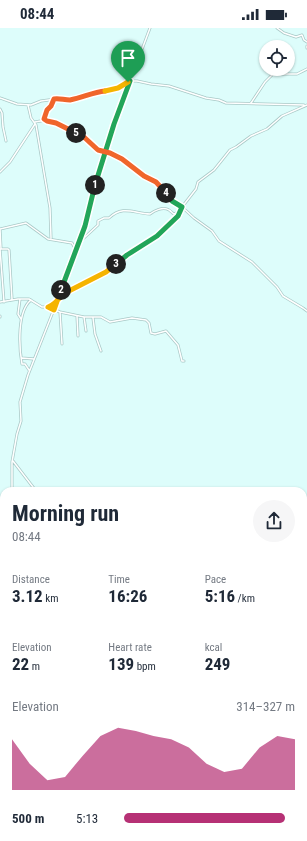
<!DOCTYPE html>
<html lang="en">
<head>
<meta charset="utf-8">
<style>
	:root { --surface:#fff; --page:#f6f6f7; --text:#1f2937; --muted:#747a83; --accent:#b63175 }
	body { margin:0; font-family:"Roboto Condensed",sans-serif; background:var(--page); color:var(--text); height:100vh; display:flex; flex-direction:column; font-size:15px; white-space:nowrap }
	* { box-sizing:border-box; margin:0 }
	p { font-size:13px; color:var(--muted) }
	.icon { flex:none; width:22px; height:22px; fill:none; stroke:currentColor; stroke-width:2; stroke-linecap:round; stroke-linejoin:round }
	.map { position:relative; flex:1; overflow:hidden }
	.details { position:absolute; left:0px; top:459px; width:307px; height:354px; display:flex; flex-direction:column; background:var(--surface); border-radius:12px 12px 0 0; box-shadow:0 1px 3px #0004 }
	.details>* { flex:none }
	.buttons { position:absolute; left:259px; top:12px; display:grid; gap:8px }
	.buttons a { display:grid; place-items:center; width:36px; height:36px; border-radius:50%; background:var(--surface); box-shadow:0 1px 3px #0004; font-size:20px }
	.pin { position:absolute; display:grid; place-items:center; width:34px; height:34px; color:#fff; margin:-41px -17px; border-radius:50% 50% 50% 0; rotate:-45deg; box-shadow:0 0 4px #0007 }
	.pin .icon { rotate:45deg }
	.km { position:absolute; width:20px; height:20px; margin:-10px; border-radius:50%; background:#222; color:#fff; font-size:11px; line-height:20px; text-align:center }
	.round { display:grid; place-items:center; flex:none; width:42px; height:42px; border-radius:21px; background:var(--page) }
	.headline { display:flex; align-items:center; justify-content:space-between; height:68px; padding:0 12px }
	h1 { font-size:22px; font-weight:700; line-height:30px }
	.metrics { display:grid; grid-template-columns:repeat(3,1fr); gap:6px; height:68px; padding:4px 12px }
	.metrics div { display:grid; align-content:center }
	.metrics b { font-size:17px; font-weight:700 }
	.metrics small { font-size:11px; font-weight:400 }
	.metrics p { font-size:11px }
	.chart { height:112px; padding:8px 12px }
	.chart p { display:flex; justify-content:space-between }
	.chart svg { width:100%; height:72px; margin-top:4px; fill:var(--accent); opacity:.7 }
	ul { padding:0 12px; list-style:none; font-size:13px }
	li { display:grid; grid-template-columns:64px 48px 1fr; align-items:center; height:30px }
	li i { height:10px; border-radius:5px; background:var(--accent) }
	.status { display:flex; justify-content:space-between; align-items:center; height:28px; padding:0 20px; background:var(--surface); direction:ltr }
	.status svg { height:11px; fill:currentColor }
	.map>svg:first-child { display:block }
</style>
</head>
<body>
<div class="status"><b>08:44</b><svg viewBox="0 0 49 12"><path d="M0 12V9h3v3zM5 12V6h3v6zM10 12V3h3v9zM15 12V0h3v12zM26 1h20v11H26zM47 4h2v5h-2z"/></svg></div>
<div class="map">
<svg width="307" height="813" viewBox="0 0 307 813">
	<rect width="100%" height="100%" fill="#ddfdfb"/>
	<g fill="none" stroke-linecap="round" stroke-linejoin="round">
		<defs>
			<path id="street" d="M277 0 284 5 296 9 302 7 304 12 307 14
				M307 18V20
				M0 70 17 76 31 77 41 73 56 71 69 72 87 68 95 64 119 60 130 53H137L151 56 169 58 206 70 219 72 226 75 304 77
				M251 75 265 54 273 46H297L307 41
				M28 77 31 90 36 97 50 180 51 210
				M0 81 2 85 3 99 6 113
				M46 92 44 91C46 83 49 79 53 72
				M35 94 46 92 60 96 85 110 98 122 110 125 122 131 144 148 156 154 172 173 182 179 194 190 212 203 219 213 252 234 277 259 283 268 303 280 307 283
				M0 144 10 134 35 96
				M0 201 26 195 48 211 72 215 76 222
				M0 201 1 221
				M80 212 84 210 98 197V193L104 190H109C123 177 133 185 150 186 154 183 163 178 169 182 171 183 172 185 174 186L179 184
				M0 221H8L9 222 12 271 11 272
				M0 221 4 274
				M20 271 18 286 21 291
				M0 274 18 271H29L42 279H48L60 284 84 289H101L110 294 132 290 146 292 149 295 151 305 155 306 166 303 178 317 182 333H184
				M48 279 51 278 58 271 85 198 96 154 114 96 150 0
				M60 284 62 316
				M0 288V289
				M77 288 78 308
				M84 289 86 303
				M93 290 95 306 101 323
				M22 330 34 331
				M29 342 25 336H22C19 319 17 283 31 272
				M13 433 36 463
				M12 463V434L17 406 21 393 20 374 28 347 58 271 63 266 69 263 78 259 108 243 127 227 157 208 178 188 182 179 196 161 198 154 214 142 230 122 236 119 251 108 267 101 282 88 307 77
				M0 541H4
				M0 559V551L4 543
				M0 604V605
				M0 646V647
				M0 703 4 698
				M0 708 2 709 4 707
				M0 753 4 750
				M0 764 2 767
				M0 772 4 777
				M0 785 4 791
				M0 794 4 784
				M51 809V813
				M82 809 91 813
				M148 809 151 813
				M166 809 167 813
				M229 809 234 813
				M66 813 68 812
				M107 813 110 809
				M155 813 160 810 163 812H167
				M225 813 229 809"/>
		</defs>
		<use href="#street" stroke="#a9c9c7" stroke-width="3"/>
		<use href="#street" stroke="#fff" stroke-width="1.5"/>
		<path stroke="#4c5e5c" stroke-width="1" d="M0 791 4 796
			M14 809 17 813"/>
	</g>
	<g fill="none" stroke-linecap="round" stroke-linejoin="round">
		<defs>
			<path id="split-1" d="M95 157 114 96 130 53 128 54"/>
			<path id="split-2" d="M61 262 85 198 95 157"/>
			<path id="split-3" d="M61 262 54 282 48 279C54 277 59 271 63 266L106 244 116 236"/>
			<path id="split-4" d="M116 236 127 227 157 208 178 188 182 179 172 173 166 165"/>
			<path id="split-5" d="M76 105 85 110 98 122 110 125 122 131 144 148 156 154 166 165"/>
			<path id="split-6" d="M76 105 56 95 47 93 44 91 47 82 51 78 54 71C59 70 64 72 70 72 82 70 93 64 105 63"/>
			<path id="split-7" d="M105 63 118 60 128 54"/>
		</defs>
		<use href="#split-1" stroke="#fff" stroke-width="8"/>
		<use href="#split-2" stroke="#fff" stroke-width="8"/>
		<use href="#split-3" stroke="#fff" stroke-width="8"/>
		<use href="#split-4" stroke="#fff" stroke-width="8"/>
		<use href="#split-5" stroke="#fff" stroke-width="8"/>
		<use href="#split-6" stroke="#fff" stroke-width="8"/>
		<use href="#split-7" stroke="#fff" stroke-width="8"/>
		<use href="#split-1" stroke="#22a559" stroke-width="5"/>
		<use href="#split-2" stroke="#22a559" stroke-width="5"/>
		<use href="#split-3" stroke="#f5b400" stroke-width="5"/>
		<use href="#split-4" stroke="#22a559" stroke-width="5"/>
		<use href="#split-5" stroke="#f0652b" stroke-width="5"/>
		<use href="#split-6" stroke="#f0652b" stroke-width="5"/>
		<use href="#split-7" stroke="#f5b400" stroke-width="5"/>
	</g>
</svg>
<div class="buttons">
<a><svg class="icon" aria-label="locate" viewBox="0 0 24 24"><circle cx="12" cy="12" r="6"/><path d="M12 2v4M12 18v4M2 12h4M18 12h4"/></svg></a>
</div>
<div class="pin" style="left:128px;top:54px;background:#1e9e55"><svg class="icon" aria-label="arrive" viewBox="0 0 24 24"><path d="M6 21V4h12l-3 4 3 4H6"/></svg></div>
<b class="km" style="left:95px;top:157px">1</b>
<b class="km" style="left:61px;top:262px">2</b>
<b class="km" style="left:116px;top:236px">3</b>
<b class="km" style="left:166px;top:165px">4</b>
<b class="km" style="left:76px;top:105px">5</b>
<section class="details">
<div class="headline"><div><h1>Morning run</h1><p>08:44</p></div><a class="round"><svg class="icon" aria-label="share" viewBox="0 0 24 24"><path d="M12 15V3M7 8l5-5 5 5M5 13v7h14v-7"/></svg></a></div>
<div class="metrics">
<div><p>Distance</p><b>3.12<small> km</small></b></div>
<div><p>Time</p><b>16:26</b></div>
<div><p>Pace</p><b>5:16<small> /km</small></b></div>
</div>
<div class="metrics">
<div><p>Elevation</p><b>22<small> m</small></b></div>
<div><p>Heart rate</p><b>139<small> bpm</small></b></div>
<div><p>kcal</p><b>249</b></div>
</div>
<div class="chart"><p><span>Elevation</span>314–327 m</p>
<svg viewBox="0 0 160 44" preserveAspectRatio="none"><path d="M0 44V13L10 28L20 38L30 36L40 23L50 11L60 6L70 8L80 11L90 13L100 18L110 28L120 33L130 31L140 18L150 11L160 13V44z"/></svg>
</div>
<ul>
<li><b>500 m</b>5:13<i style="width:94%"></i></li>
</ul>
</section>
</div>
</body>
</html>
